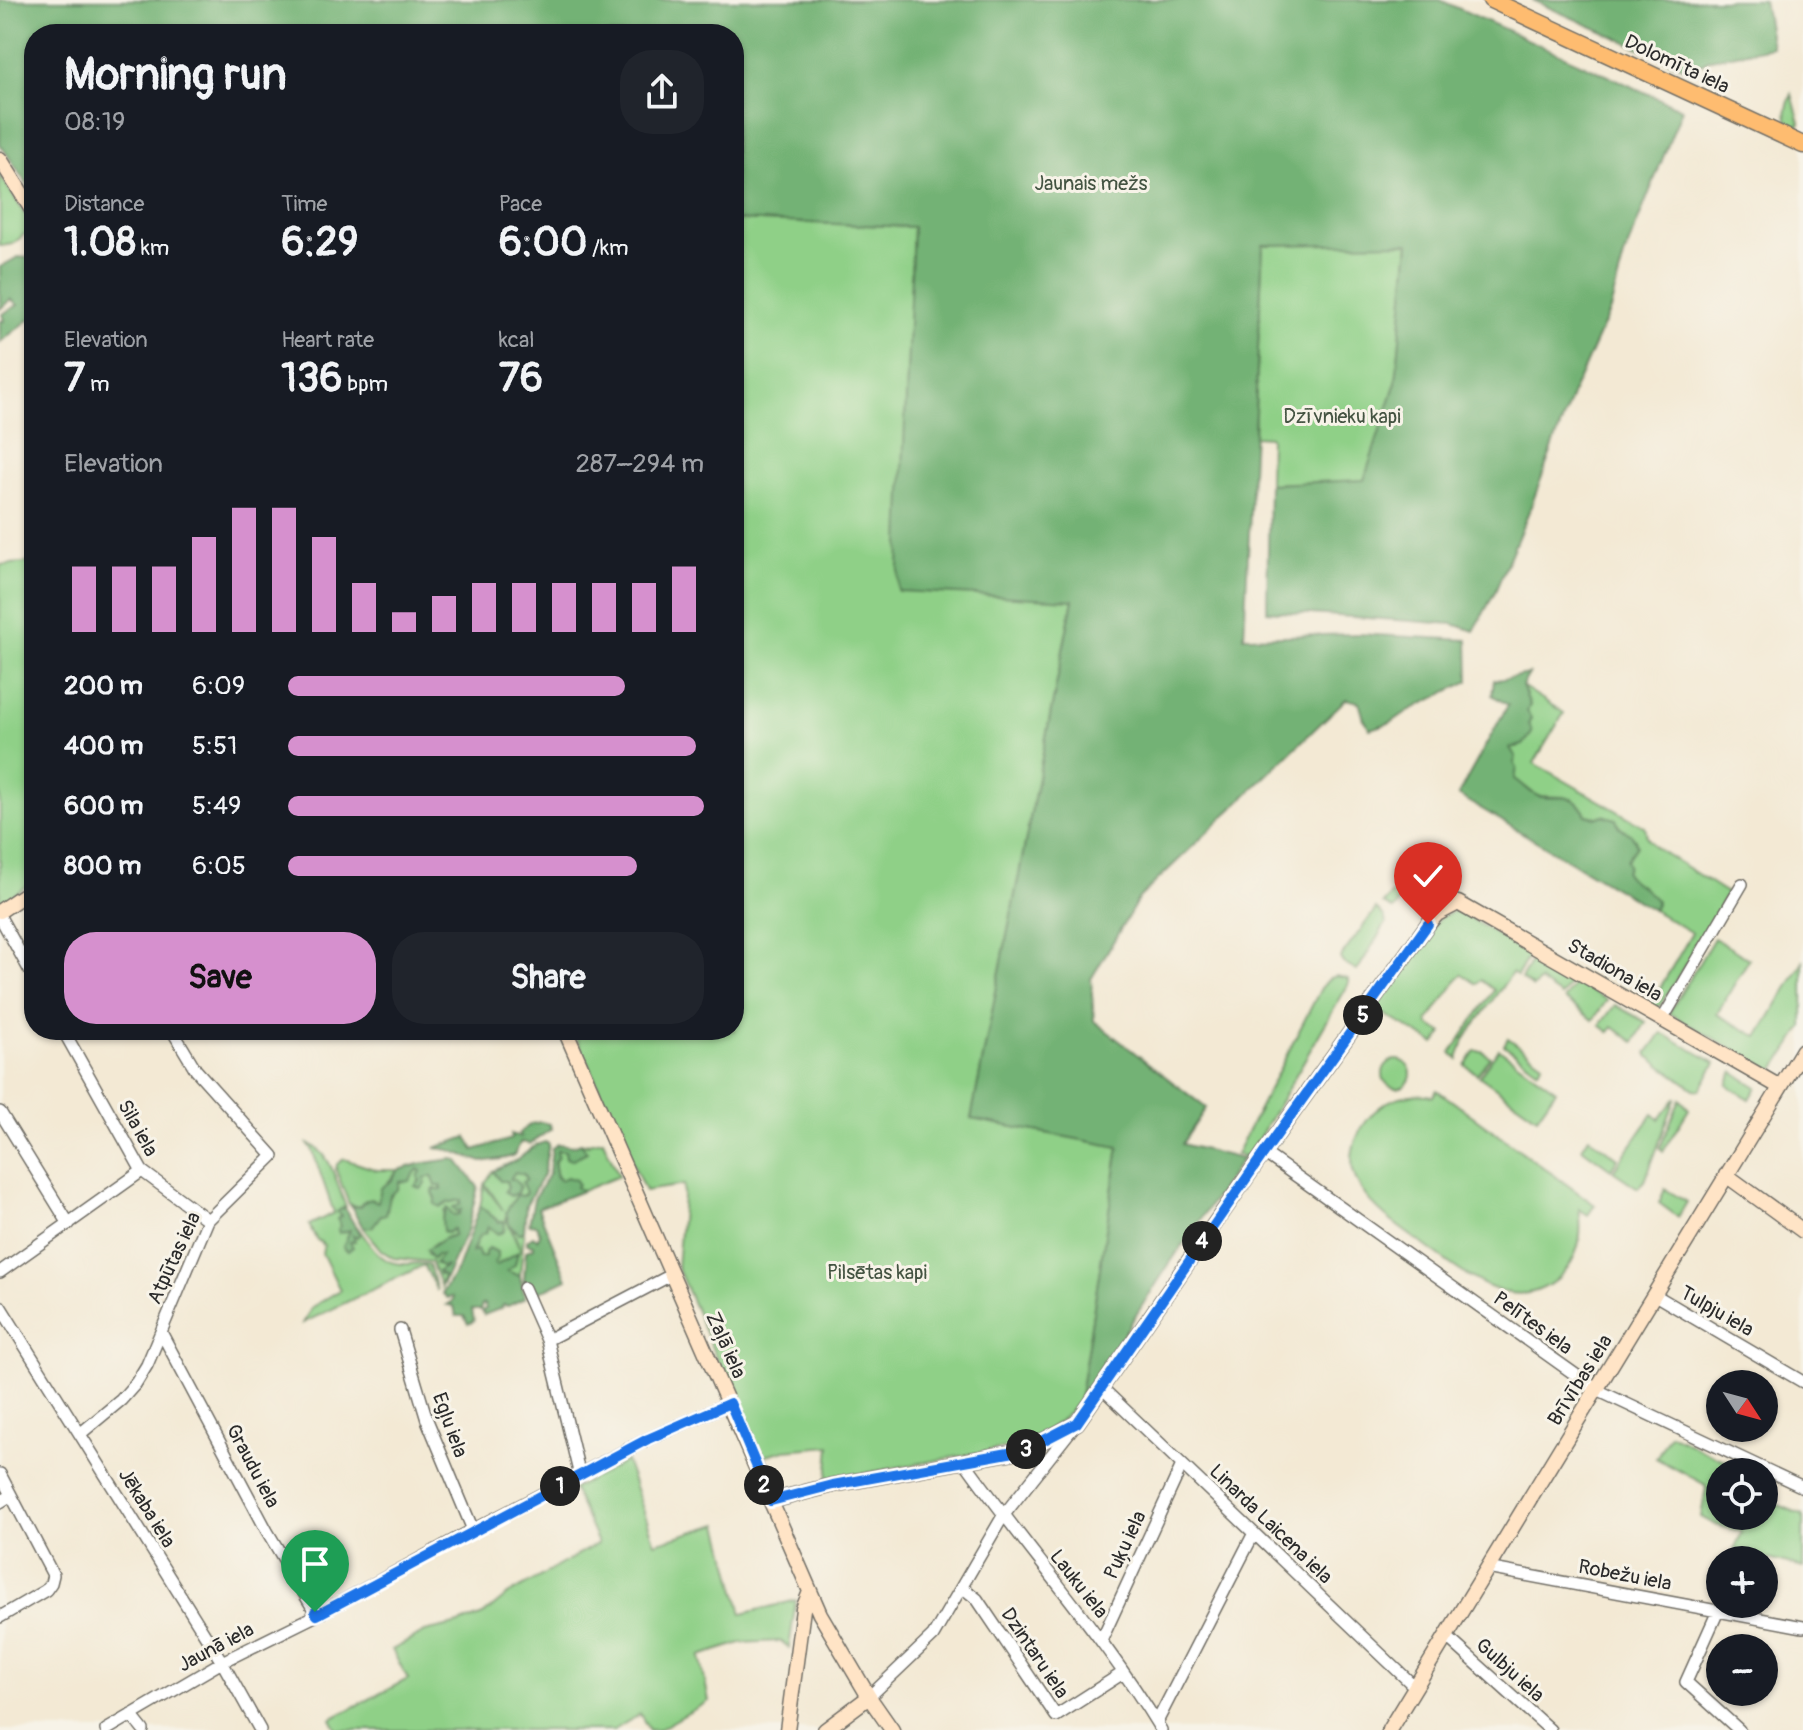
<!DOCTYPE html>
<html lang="en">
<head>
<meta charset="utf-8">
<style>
	:root { --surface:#171b24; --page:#20242c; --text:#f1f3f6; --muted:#9ea1a6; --accent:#d690ce }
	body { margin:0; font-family:Pangolin,sans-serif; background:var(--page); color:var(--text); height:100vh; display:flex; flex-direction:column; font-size:30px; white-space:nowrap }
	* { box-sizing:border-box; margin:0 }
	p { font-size:26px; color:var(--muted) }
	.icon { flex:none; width:44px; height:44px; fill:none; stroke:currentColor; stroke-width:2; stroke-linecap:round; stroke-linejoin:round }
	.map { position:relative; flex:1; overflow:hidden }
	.panel { position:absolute; left:24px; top:24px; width:720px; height:1016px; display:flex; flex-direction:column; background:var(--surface); border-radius:32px; box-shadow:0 2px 6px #0004 }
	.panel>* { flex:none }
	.needle { width:52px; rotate:126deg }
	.buttons { position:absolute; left:1706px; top:1370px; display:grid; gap:16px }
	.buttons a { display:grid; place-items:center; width:72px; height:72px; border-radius:50%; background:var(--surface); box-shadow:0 2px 6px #0004; font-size:40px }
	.pin { position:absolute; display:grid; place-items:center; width:68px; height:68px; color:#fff; margin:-82px -34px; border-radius:50% 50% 50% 0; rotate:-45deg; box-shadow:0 0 8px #0007 }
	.pin .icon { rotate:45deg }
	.km { position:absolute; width:40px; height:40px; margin:-20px; border-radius:50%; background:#222; color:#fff; font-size:22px; line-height:40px; text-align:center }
	.round { display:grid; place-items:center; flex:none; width:84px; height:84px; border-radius:32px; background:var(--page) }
	.overview { display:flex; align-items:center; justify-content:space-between; height:136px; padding:0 40px }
	h1 { font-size:44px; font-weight:800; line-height:60px }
	.metrics { display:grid; grid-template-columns:repeat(3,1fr); gap:12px; height:136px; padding:8px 40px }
	.metrics div { display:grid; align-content:center }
	.metrics b { font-size:40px; font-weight:800 }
	.metrics small { font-size:22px; font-weight:400 }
	.metrics p { font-size:22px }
	.chart { height:224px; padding:16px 40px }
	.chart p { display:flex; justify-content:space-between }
	.chart svg { width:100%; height:144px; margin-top:8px; stroke:var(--accent); stroke-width:6 }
	.button { display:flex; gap:16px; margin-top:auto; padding:16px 40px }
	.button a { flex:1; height:92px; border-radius:32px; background:var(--accent); color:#111; font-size:32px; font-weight:800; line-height:92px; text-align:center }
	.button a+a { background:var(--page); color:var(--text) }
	ul { padding:0 40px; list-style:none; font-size:26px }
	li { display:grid; grid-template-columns:128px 96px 1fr; align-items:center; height:60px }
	li i { height:20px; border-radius:10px; background:var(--accent) }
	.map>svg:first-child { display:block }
</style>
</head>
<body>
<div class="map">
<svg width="1803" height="1730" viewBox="0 0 1803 1730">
	<rect width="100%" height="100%" fill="#f7f3e8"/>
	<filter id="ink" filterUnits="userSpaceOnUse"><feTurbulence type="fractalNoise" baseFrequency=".0125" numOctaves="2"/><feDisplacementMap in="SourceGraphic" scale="16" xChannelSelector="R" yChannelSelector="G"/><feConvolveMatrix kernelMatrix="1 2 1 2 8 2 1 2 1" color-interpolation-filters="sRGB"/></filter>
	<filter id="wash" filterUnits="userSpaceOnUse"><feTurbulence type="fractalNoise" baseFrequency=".006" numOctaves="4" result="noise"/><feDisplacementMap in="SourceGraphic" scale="32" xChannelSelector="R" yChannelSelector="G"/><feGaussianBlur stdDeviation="1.8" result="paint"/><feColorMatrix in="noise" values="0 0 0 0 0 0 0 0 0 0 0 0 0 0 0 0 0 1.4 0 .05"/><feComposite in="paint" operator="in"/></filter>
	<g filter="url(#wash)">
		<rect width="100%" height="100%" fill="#f3e9d4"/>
		<path fill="#8fd087" stroke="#5d7e59" stroke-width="2" d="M1792 94 1800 123 1795 131C1782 119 1786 108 1792 94Z
			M0 175 34 228V243L27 232 13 244 0 246Z
			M735 220 913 227 899 590 1073 599 971 1119 1119 1147 1079 1402C1056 1426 1043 1436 1011 1447L827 1480 830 1446 785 1450 759 1457 677 1267 684 1185 645 1191 573 1030H734Z
			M1409 242 1396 382 1364 481 1269 484 1270 437 1254 436 1263 245Z
			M34 562V881L0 903V565Z
			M1522 686 1564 713 1534 763 1645 827 1647 837 1655 847 1727 893 1697 945 1694 944 1691 950 1693 952 1660 1006 1655 1008 1650 1005 1692 933 1653 910 1657 902 1641 886 1630 881 1624 872 1626 860 1637 845 1635 839 1609 819 1586 815 1564 797 1537 796 1515 779 1509 747H1517L1529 723 1527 711 1530 705Z
			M1406 878 1418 887H1408L1394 910 1383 904Z
			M1376 909 1384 916 1386 923 1357 971 1343 963 1340 958Z
			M1457 910 1529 955 1517 976 1512 973 1464 1040 1458 1059 1451 1053 1494 990 1481 980 1477 984 1462 974 1428 1021 1429 1025 1443 1033 1435 1044 1376 1009V1005L1440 917Z
			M1714 938 1749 959 1717 1014 1758 1037 1803 962V1027L1773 1072 1669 1013Z
			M1533 958 1572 980 1561 996 1539 981 1533 988 1521 979Z
			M1337 976 1348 979V985L1248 1157 1236 1154 1321 988 1330 978Z
			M1576 982 1607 1000 1593 1020 1564 999Z
			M1615 1005 1646 1022 1634 1042 1613 1027 1609 1032 1600 1025Z
			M1662 1033 1716 1063 1700 1090 1694 1089 1648 1056 1647 1053Z
			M1508 1038 1543 1063 1538 1070 1504 1045Z
			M1499 1049 1556 1090 1537 1117 1479 1076Z
			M1475 1051H1482L1490 1057 1477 1074 1465 1065Z
			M1383 1074a14 14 0 1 1 28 0a14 14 0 1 1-28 0Z
			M1733 1072 1757 1087 1750 1099 1727 1085Z
			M1437 1090 1595 1205 1588 1215 1579 1209C1583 1233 1580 1254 1564 1272 1519 1322 1464 1274 1424 1245 1382 1215 1323 1178 1368 1119 1383 1099 1408 1091 1433 1096Z
			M1676 1097 1645 1181 1638 1188 1613 1171 1653 1114 1659 1119Z
			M1680 1099 1689 1109 1663 1151 1660 1148Z
			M1589 1137 1618 1158 1611 1169 1582 1148Z
			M603 1140 619 1176 582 1191 557 1178 554 1162 557 1150 561 1148 575 1157 585 1152 581 1143 588 1145 587 1143Z
			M308 1144C332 1151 337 1186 346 1207L339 1213 342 1226 350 1230 344 1249 348 1251 353 1235 359 1233 355 1227 356 1225C366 1238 378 1260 395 1263 407 1266 418 1261 429 1265L437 1291 424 1265 303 1323 312 1307 340 1290 322 1253 324 1245 316 1239 309 1225 334 1213 312 1149Z
			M344 1159 377 1170H398L380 1192 382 1195 378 1203 373 1200H365L361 1207 349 1204 336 1170 337 1164Z
			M417 1169 421 1171 420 1180 416 1187 429 1176 436 1179 437 1186H441L442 1190 435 1189 433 1192 437 1203 461 1199 462 1211 454 1216 444 1211 443 1231 447 1233 453 1229 454 1235 431 1246 427 1254 433 1259 436 1255H441L440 1258 447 1265 441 1273 443 1276 441 1287 431 1262 393 1258 381 1250 363 1228C387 1214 385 1202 399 1182H404Z
			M493 1171 506 1181 508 1187 505 1191 515 1182 510 1178 515 1172H522L526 1179V1193L509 1208V1224L505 1216 521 1251 512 1228 519 1233 524 1232 520 1276 508 1274 506 1270 513 1255 495 1266 493 1263 497 1252 489 1248 485 1256 480 1257 471 1253C478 1246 473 1235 486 1232L488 1226 499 1222 480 1206 484 1185 503 1210 485 1183Z
			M1665 1189 1687 1202 1678 1217 1659 1203Z
			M1670 1434 1716 1457 1746 1467 1744 1472H1720V1516H1764V1499L1803 1515V1568L1734 1550 1742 1532 1716 1525 1701 1517 1706 1488 1704 1484 1656 1458Z
			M626 1461 655 1543 719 1524 742 1614 796 1600 789 1648 781 1641 741 1643 700 1656 709 1701 658 1730H649L640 1714 614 1730H337L331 1719 408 1679 392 1650 425 1632 459 1624 483 1615 506 1596 598 1543 573 1489Z"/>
		<path fill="#73b274" stroke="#4f6e50" stroke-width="2" d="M0 0H1440L1682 109 1624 257 1610 310 1574 390 1530 509 1494 594 1474 631 1453 624 1267 611 1269 484 1364 480 1396 382 1409 243 1263 245 1244 637 1357 634 1468 640 1469 681 1408 711 1392 722 1370 729 1364 719 1359 702 1346 699 1139 898 1091 979 1094 1021 1206 1108 1182 1144 1242 1159 1168 1266 1079 1402 1119 1147 971 1119 1073 600 898 591 913 227 736 220 734 447V34H34V194L0 144Z
			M1532 0H1764L1772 47 1711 59 1689 70Z
			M34 255V316L0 342V321H4L2 314 18 305 11 299 0 309V267L18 257 28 258Z
			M1529 674 1522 686 1530 705 1527 711 1531 718 1529 723 1532 733 1523 745 1510 748 1516 757 1514 763 1517 768 1515 779C1523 784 1529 792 1536 795 1554 804 1571 785 1586 815L1596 818 1603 815 1616 819 1619 827 1632 835 1637 845 1626 860 1628 866 1625 872C1633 886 1649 888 1657 902L1653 910 1458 795 1508 705 1492 695 1494 680C1507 679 1516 676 1529 674Z
			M540 1122 550 1124 551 1129 530 1144 521 1142 514 1155C502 1161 493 1159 482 1162L450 1150 435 1148 467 1137 474 1150 512 1139 511 1134 521 1137 519 1133 531 1124Z
			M545 1142 549 1144 543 1175 526 1205 524 1232 519 1233 509 1224 506 1212 517 1195 521 1196 526 1193 522 1182 526 1180 524 1174 515 1172 510 1179H514L520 1186 517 1193 511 1196 505 1191 508 1187 506 1181H500L493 1171 517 1160 536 1145Z
			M558 1144 573 1146 581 1143 587 1152 571 1160 566 1158 565 1151 557 1150 558 1158 554 1162 557 1178 561 1180 567 1177 576 1180 578 1184 576 1187 582 1191 538 1208 567 1279 529 1297 524 1280 526 1251 534 1248V1245L527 1244V1240L533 1236 537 1239 540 1235 537 1225 529 1224 534 1199 549 1173 552 1148Z
			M452 1159 457 1160 478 1187 467 1231 442 1285 443 1276 441 1274 439 1275 438 1271 447 1266 441 1267 435 1263 441 1255H436L432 1259 426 1250 445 1238 454 1235 453 1229 447 1233 443 1231 442 1219 447 1208 454 1215 459 1214 461 1210 456 1211 453 1207 460 1205 461 1200 447 1203 441 1207 434 1204 436 1198 433 1192 434 1189H442L441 1186H436L432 1176 425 1178V1184L421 1189 415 1186 420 1181 418 1177 421 1171 418 1169 409 1181 399 1182 398 1189 390 1195 386 1215H381L372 1227 363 1228 351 1206 361 1207 362 1203 370 1199 378 1202 381 1188 391 1181 398 1170 419 1164Z
			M480 1206 499 1222 505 1221 504 1231 498 1234 488 1226 486 1233C475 1235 477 1246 471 1253L477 1250 480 1257 485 1256V1252L489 1248 497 1252V1259L494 1263 496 1266 518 1252 515 1265 507 1271 520 1276 525 1298 508 1306 503 1305 502 1308 484 1315 482 1311 486 1309 484 1304 482 1305 480 1310H472L474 1321 468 1324 464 1316H456L454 1306 447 1305 453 1301V1297L447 1298 442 1293 457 1269Z
			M344 1207 360 1234 357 1237 353 1235 355 1241 350 1242 353 1247 348 1251 343 1247 350 1230 339 1233 338 1229 341 1226 337 1219 341 1216 337 1212Z"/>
	</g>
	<g filter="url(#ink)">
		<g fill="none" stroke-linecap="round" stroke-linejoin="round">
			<defs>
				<path id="street" d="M1432 884 1458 903
					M0 917 34 978
					M1662 1020 1742 884
					M63 1030 142 1171 208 1220
					M0 1112 69 1224
					M1264 1153 1597 1390 1803 1487
					M0 1272 142 1171
					M524 1288 547 1340
					M1655 1295 1803 1382
					M0 1306 222 1662 260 1730
					M400 1330 427 1420 473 1530
					M161 1332 267 1531 317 1615
					M1102 1388 1415 1687
					M80 1434 121 1400 136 1383 147 1365 208 1220 273 1156 196 1070 172 1030
					M965 1462C1029 1552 1104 1635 1161 1730
					M0 1474 53 1575 51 1583 46 1590 0 1617
					M580 1476 547 1340 673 1274
					M0 1502 11 1495
					M1487 1568 1803 1627
					M962 1587 977 1599 1056 1716 1123 1673
					M1718 1611 1686 1682 1739 1730
					M1446 1636 1550 1730
					M1101 1641 1182 1465
					M869 1697 933 1636 1003 1516 1075 1425
					M131 1715 143 1730
					M1157 1722 1254 1533
					M106 1730 222 1662 317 1615 473 1530 648 1439 730 1403"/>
				<path id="secondary" d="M0 159 34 213
					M0 911 34 888
					M565 1030 820 1614 869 1697 892 1730
					M1726 1175 1803 1231
					M771 1501 833 1485 1025 1450 1077 1423 1256 1164 1428 924 1437 914 1458 903 1780 1087
					M787 1730 803 1609 810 1592
					M825 1730 869 1697
					M1389 1730 1803 1050"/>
				<path id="primary" d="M1491 0 1803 145"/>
			</defs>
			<use href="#street" stroke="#716e66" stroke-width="14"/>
			<use href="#secondary" stroke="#716e66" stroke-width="17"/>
			<use href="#primary" stroke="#716e66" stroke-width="19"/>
			<use href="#street" stroke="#fff" stroke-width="11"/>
			<use href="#secondary" stroke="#ffe4c6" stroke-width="14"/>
			<use href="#primary" stroke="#febc70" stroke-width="16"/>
		</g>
	</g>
	<g fill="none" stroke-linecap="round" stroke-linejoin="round" filter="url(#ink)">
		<defs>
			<path id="route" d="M315 1612 317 1615 648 1439 730 1403 771 1501 833 1485 1025 1450 1077 1423 1264 1153 1428 924"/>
		</defs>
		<use href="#route" stroke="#fff" stroke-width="16"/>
		<use href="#route" stroke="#1a73e8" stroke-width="10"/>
	</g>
	<g text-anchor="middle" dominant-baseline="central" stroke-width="6" stroke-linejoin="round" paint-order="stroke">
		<g font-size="20" fill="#2b2b2b" stroke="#f7f3e8">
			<text transform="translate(1677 64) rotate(25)">Dolomīta iela</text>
			<text transform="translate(1615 970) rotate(30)">Stadiona iela</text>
			<text transform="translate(138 1128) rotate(61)">Sila iela</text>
			<text transform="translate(174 1258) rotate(-65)">Atpūtas iela</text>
			<text transform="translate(1717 1311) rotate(30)">Tulpju iela</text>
			<text transform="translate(1533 1323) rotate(36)">Pelītes iela</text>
			<text transform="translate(726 1345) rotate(66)">Zaļā iela</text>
			<text transform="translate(1580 1380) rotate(-58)">Brīvības iela</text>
			<text transform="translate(450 1425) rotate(70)">Egļu iela</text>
			<text transform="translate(253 1466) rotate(62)">Graudu iela</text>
			<text transform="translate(147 1508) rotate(58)">Jēkaba iela</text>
			<text transform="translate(1271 1524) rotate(44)">Linarda Laicena iela</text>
			<text transform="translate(1125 1545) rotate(-65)">Puķu iela</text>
			<text transform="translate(1625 1575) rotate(11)">Robežu iela</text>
			<text transform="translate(1079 1584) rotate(52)">Lauku iela</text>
			<text transform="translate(216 1647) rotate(-28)">Jaunā iela</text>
			<text transform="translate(1035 1653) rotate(56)">Dzintaru iela</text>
			<text transform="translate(1510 1670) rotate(42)">Gulbju iela</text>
		</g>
		<g font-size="20" fill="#445442" stroke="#f7f3e8">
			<text x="1091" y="183">Jaunais mežs</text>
			<text x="1342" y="416">Dzīvnieku kapi</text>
			<text x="877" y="1272">Pilsētas kapi</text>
		</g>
	</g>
</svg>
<div class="buttons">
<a><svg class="needle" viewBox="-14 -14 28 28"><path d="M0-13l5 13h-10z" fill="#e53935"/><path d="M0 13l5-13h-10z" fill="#9ea1a6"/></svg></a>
<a><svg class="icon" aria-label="locate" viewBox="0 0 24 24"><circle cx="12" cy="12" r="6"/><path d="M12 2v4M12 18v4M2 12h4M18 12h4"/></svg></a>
<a>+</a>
<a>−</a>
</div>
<div class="pin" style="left:315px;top:1612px;background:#1e9e55"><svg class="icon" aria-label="arrive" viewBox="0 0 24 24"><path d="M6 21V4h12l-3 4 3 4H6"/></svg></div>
<div class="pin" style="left:1428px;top:924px;background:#d93025"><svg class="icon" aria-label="check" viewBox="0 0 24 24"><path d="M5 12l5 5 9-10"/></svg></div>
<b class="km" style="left:560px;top:1486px">1</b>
<b class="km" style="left:764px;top:1485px">2</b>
<b class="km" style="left:1026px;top:1449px">3</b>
<b class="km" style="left:1202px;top:1241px">4</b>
<b class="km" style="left:1363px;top:1015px">5</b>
<section class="panel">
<div class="overview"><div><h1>Morning run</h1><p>08:19</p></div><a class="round"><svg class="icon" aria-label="share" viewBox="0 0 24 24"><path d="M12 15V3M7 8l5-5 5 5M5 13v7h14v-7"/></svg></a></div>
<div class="metrics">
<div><p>Distance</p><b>1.08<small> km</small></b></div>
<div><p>Time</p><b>6:29</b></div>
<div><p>Pace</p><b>6:00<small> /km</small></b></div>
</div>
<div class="metrics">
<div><p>Elevation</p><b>7<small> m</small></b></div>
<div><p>Heart rate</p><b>136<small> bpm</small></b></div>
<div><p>kcal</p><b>76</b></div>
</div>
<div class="chart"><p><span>Elevation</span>287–294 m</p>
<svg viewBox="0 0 160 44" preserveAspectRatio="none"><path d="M5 44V24M15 44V24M25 44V24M35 44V15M45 44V6M55 44V6M65 44V15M75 44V29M85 44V38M95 44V33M105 44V29M115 44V29M125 44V29M135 44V29M145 44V29M155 44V24"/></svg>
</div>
<ul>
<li><b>200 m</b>6:09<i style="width:81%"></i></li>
<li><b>400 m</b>5:51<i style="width:98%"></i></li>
<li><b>600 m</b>5:49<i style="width:100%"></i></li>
<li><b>800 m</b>6:05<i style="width:84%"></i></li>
</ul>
<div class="button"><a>Save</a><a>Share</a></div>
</section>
</div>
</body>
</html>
